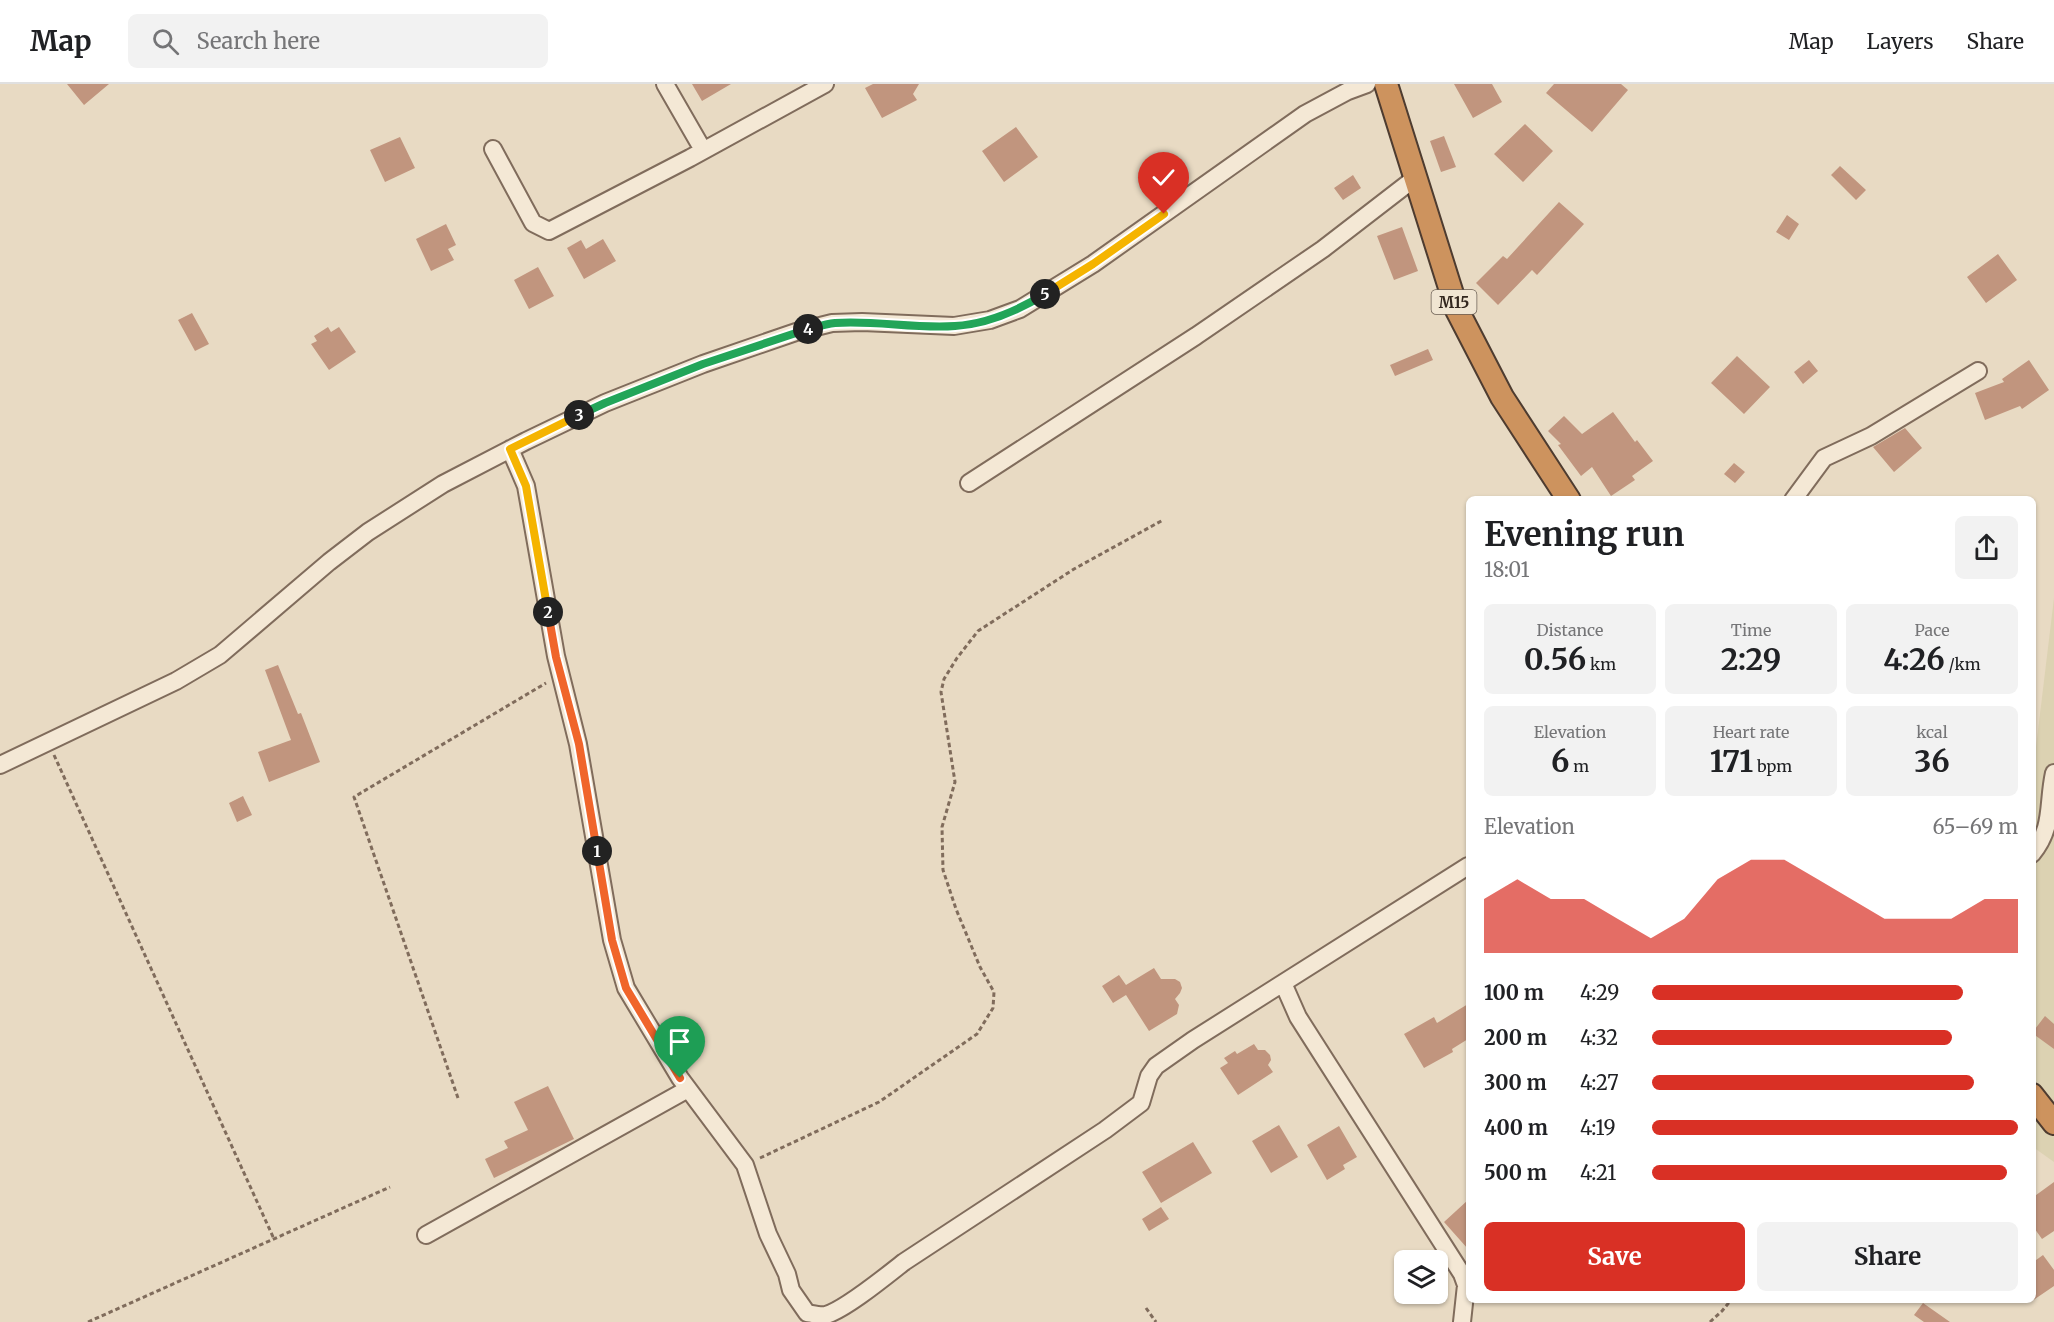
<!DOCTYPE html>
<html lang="en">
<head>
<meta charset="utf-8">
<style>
	:root { --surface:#fff; --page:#f2f2f2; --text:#202124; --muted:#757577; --line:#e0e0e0; --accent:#d93025 }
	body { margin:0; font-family:Merriweather,serif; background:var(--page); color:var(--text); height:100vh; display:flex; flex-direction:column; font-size:22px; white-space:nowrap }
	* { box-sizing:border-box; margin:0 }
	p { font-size:20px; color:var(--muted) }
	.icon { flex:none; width:33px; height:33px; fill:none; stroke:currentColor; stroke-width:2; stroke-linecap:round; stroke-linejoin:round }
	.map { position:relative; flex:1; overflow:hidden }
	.panel { position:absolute; left:1466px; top:412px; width:570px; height:807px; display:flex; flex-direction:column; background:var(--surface); border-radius:9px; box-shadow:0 2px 4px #0004 }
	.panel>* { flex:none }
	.controls { position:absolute; left:1394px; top:1166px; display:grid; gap:12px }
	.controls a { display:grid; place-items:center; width:54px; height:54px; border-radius:9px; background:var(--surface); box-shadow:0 2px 4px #0004; font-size:30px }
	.pin { position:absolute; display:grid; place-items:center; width:51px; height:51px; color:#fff; margin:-62px -26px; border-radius:50% 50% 50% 0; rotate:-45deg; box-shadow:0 0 6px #0007 }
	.pin .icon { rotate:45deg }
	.km { position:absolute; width:30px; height:30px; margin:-15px; border-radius:50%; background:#222; color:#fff; font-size:16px; line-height:30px; text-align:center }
	.round { display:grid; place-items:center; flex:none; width:63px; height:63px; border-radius:9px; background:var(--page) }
	.headline { display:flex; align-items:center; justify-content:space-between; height:102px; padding:0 18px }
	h1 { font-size:33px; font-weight:700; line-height:45px }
	.metrics { display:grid; grid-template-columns:repeat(3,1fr); gap:9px; height:102px; padding:6px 18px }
	.metrics div { display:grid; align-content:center; border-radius:9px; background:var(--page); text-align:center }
	.metrics b { font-size:30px; font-weight:700 }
	.metrics small { font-size:16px; font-weight:400 }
	.metrics p { font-size:16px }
	.chart { height:168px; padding:12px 18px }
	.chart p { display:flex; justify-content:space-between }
	.chart svg { width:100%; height:108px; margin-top:6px; fill:var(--accent); opacity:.7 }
	.primary-button { display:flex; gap:12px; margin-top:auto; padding:12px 18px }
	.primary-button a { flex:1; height:69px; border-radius:9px; background:var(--accent); color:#fff; font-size:24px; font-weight:700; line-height:69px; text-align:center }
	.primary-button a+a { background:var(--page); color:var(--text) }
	ul { padding:0 18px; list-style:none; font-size:20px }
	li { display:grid; grid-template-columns:96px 72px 1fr; align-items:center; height:45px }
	li i { height:15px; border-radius:8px; background:var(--accent) }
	header { display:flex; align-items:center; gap:36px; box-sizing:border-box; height:84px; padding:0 30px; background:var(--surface); border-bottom:2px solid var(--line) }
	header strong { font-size:28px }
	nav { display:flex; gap:33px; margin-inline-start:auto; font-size:21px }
	.search { width:420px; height:54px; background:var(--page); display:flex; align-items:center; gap:15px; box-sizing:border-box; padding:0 21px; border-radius:9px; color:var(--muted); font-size:22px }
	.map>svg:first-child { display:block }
</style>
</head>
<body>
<header>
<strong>Map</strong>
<div class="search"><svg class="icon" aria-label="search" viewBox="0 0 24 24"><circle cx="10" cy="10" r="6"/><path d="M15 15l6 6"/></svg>Search here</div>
<nav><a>Map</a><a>Layers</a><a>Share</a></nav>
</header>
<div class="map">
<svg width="2054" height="1238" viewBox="0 0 2054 1238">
	<rect width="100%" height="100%" fill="#e8dac3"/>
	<path fill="#dcd2b2" d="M2054 514V1078L2033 1063 2032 696Z"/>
	<path fill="#c1957e" d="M67 0H109L84 21Z
		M692 0H731L702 17Z
		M873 0H919L913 10 917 16 882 34 865 4Z
		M1454 0H1492L1502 18 1473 34Z
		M1554 0H1621L1628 6 1592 48 1546 9Z
		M1525 40 1553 67 1523 98 1494 70Z
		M1016 43 1038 73 1004 98 982 67Z
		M1444 52 1456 83 1441 88 1430 57Z
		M400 53 415 84 385 98 370 66Z
		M1840 82 1866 106 1856 116 1831 91Z
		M1353 91 1361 104 1343 116 1334 104Z
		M1559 118 1584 140 1537 191 1532 186 1498 221 1476 199 1503 172 1507 175Z
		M1787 131 1799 140 1789 156 1776 148Z
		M446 140 456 161 448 165 454 176 431 187 416 155Z
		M1402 143 1418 187 1394 196 1377 152Z
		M603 155 616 177 584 195 567 164 581 156 586 165Z
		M1998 170 2017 196 1986 219 1967 193Z
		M538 183 554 212 529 225 514 196Z
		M192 229 209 260 195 267 178 236Z
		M328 243 331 248 339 243 356 268 329 286 311 260 317 257 314 252Z
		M1428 265 1433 276 1395 292 1390 281Z
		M1737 272 1770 303 1744 330 1711 299Z
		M1809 276 1818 287 1803 300 1794 288Z
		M2029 276 2049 306 2022 325 2020 322 1985 336 1975 309 2004 298 2002 295Z
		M1613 328 1635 358 1637 356 1653 377 1632 392 1635 396 1611 412 1592 383 1581 392 1558 361 1561 360 1548 347 1564 332 1582 350Z
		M1905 344 1922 364 1894 388 1873 363Z
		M1734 379 1745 388 1735 399 1724 390Z
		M278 581 298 630 301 629 320 678 269 698 258 668 291 656 265 586Z
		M243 712 252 731 237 738 229 719Z
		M1154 884 1161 895H1175L1180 898 1182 904 1180 909 1175 915 1179 921 1177 930 1149 947 1126 911 1113 919 1102 902 1119 891 1126 901Z
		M1468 920V955L1452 965 1453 968 1424 984 1404 950 1434 933 1437 939Z
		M2045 932 2054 940V965L2032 949Z
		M1254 960 1258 966H1265L1270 971 1271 976 1268 981 1273 988 1238 1011 1220 984 1228 979 1224 974 1235 967 1237 970Z
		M548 1002 574 1055 494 1094 485 1075 508 1064 504 1057 528 1046 514 1018Z
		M1279 1041 1298 1073 1271 1089 1252 1057Z
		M1339 1042 1357 1073 1343 1081 1345 1085 1327 1096 1307 1061Z
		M1193 1058 1212 1089 1161 1119 1142 1088Z
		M2054 1098V1147L2042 1155 2032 1141V1114Z
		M1468 1116V1165L1444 1138Z
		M1161 1123 1169 1135 1149 1147 1142 1135Z
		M2043 1171 2054 1186V1202L2032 1217V1179Z
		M1923 1219 1950 1238H1924L1914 1231Z"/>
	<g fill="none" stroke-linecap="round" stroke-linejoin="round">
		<defs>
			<path id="minor" d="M665 0 703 66
				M493 65 533 139 549 147 690 74 825 0
				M510 365 526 402 556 572 578 660 612 856 626 904 680 994 745 1081 768 1150 787 1190 791 1206 807 1229C813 1230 820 1232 826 1231 846 1225 886 1192 904 1178L1105 1046 1141 1019 1149 992 1156 982 1193 956 1468 782
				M969 399 1196 252 1323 165 1415 94
				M1793 416 1824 374 1871 352 1978 287
				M0 681 176 597 220 571 329 478 368 448 443 400 526 357 605 319 703 280 796 248 832 239 862 238 954 242 990 236 1020 225 1093 180 1305 30 1348 7 1367 0
				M2032 770C2054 743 2047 721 2054 689
				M1283 899 1298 933 1462 1190 1466 1201 1462 1238
				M426 1151 688 1005"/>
			<path id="highway" d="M1386 0 1457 226 1502 313 1569 416
				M2032 1011 2054 1039"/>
		</defs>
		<use href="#minor" stroke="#806c5c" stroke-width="20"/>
		<use href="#highway" stroke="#4e3c30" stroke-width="26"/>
		<path stroke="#806c5c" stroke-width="3" stroke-dasharray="4.5 3" stroke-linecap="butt" d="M54 671 274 1155
			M458 1014 354 713 546 599
			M760 1074 879 1018 977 950 993 924 994 908 980 883 956 825 943 786 942 743 955 698 941 608 944 595 957 574 978 547 1074 485 1163 436
			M1146 1224 1156 1238
			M88 1238 390 1103
			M1710 1238 1722 1227 1731 1216"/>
		<use href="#minor" stroke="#f4e8d5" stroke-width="16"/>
		<use href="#highway" stroke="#cd935e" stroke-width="22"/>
	</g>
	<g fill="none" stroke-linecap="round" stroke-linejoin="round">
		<defs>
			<path id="split-1" d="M597 767 612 856 626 904 680 994"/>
			<path id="split-2" d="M548 528 556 573 579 660 597 767"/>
			<path id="split-3" d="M548 528 526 402 510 365 579 331"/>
			<path id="split-4" d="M579 331 605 319 703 280 808 245"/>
			<path id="split-5" d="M808 245C816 243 826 240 835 239 875 236 915 245 955 242 988 240 1017 227 1045 210"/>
			<path id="split-6" d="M1045 210 1093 180 1164 130"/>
		</defs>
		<use href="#split-1" stroke="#fff" stroke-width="12"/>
		<use href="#split-2" stroke="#fff" stroke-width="12"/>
		<use href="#split-3" stroke="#fff" stroke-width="12"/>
		<use href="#split-4" stroke="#fff" stroke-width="12"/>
		<use href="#split-5" stroke="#fff" stroke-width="12"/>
		<use href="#split-6" stroke="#fff" stroke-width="12"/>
		<use href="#split-1" stroke="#f0652b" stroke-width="8"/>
		<use href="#split-2" stroke="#f0652b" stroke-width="8"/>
		<use href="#split-3" stroke="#f5b400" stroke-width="8"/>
		<use href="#split-4" stroke="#22a559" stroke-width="8"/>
		<use href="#split-5" stroke="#22a559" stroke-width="8"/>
		<use href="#split-6" stroke="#f5b400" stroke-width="8"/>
	</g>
	<g text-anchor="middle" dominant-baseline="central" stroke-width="5" stroke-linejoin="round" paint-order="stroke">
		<rect fill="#f0e5d2" stroke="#6b5f54" stroke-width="1.5" x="1431.5" y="206" width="45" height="24" rx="4.5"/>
		<g font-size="15" font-weight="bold" fill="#32261e">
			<text x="1454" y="218">M15</text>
		</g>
	</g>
</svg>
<div class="controls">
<a><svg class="icon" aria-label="layers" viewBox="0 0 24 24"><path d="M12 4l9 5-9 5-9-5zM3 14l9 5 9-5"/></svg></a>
</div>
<div class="pin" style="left:680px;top:994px;background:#1e9e55"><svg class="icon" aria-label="arrive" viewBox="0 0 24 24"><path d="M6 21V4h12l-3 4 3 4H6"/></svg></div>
<div class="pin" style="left:1164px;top:130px;background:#d93025"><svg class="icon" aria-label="check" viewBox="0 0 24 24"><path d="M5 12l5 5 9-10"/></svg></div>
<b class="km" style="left:597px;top:767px">1</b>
<b class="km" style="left:548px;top:528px">2</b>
<b class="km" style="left:579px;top:331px">3</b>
<b class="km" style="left:808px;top:245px">4</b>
<b class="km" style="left:1045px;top:210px">5</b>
<section class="panel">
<div class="headline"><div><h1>Evening run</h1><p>18:01</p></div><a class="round"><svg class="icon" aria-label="share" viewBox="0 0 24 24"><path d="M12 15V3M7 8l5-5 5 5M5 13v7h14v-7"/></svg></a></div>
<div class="metrics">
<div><p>Distance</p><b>0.56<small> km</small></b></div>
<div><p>Time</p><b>2:29</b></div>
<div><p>Pace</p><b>4:26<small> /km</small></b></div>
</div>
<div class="metrics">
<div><p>Elevation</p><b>6<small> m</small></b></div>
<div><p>Heart rate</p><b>171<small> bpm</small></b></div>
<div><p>kcal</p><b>36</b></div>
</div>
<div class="chart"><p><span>Elevation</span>65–69 m</p>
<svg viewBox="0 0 160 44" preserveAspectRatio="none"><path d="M0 44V22L10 14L20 22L30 22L40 30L50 38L60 30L70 14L80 6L90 6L100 14L110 22L120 30L130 30L140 30L150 22L160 22V44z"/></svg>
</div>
<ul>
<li><b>100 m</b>4:29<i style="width:85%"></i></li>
<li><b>200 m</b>4:32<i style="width:82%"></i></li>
<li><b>300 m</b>4:27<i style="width:88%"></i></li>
<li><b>400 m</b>4:19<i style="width:100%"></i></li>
<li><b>500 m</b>4:21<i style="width:97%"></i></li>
</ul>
<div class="primary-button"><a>Save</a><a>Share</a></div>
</section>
</div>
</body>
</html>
